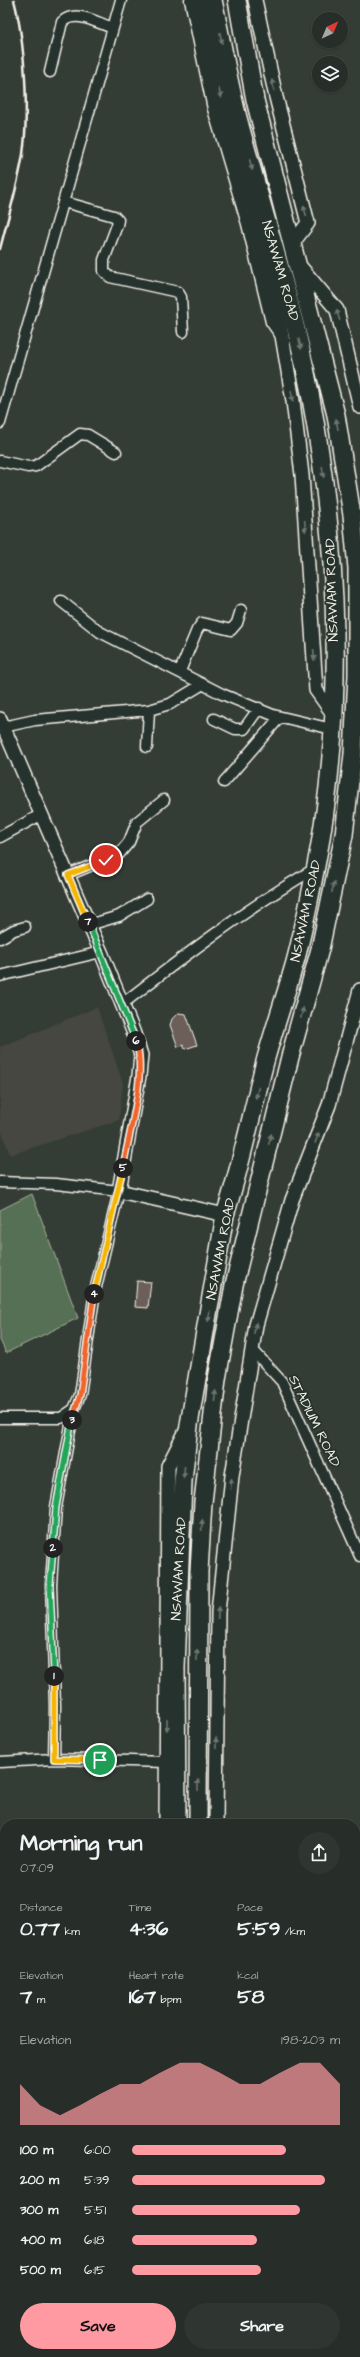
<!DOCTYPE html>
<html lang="en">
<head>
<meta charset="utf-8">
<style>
	:root { --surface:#272d28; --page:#2f3530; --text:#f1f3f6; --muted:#a4a8a8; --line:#434945; --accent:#ff9aa2 }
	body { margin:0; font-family:"Architects Daughter",sans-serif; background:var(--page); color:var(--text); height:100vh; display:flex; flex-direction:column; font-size:15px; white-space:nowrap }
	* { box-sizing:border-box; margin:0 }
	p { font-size:13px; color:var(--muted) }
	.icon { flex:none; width:22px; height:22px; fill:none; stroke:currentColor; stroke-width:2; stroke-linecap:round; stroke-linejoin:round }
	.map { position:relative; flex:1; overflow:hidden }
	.panel { position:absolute; left:0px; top:1819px; width:360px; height:538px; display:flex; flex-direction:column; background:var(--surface); border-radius:16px 16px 0 0; box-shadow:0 1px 3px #0004,0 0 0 1px var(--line) }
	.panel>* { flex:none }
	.needle { width:26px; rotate:44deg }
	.tools { position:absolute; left:312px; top:12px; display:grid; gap:8px }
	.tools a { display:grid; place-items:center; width:36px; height:36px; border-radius:50%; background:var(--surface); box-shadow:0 1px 3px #0004,0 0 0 1px var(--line); font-size:20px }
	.pin { position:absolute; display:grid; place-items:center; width:34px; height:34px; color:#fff; margin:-17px; border:2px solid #fff; border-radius:50%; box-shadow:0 1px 4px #0007 }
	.km { position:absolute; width:20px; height:20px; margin:-10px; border-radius:50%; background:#222; color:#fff; font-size:11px; line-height:20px; text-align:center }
	.round { display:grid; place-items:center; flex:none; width:42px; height:42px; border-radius:21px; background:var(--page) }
	.head { display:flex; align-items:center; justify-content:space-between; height:68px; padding:0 20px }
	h1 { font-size:22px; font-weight:700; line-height:30px }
	.metrics { display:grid; grid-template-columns:repeat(3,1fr); gap:6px; height:68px; padding:4px 20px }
	.metrics div { display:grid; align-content:center }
	.metrics b { font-size:20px; font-weight:700 }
	.metrics small { font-size:11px; font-weight:400 }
	.metrics p { font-size:11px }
	.chart { height:112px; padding:8px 20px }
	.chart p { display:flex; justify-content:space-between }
	.chart svg { width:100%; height:72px; margin-top:4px; fill:var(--accent); opacity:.7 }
	.primary-button { display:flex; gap:8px; margin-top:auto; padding:8px 20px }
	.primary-button a { flex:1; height:46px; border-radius:24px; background:var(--accent); color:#111; font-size:16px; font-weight:700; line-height:46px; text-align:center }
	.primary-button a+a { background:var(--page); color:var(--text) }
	ul { padding:0 20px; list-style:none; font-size:13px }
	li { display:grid; grid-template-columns:64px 48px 1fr; align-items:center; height:30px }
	li i { height:10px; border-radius:5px; background:var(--accent) }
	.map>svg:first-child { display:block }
</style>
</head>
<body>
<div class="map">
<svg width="360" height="2357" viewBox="0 0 360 2357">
	<rect width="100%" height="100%" fill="#343c36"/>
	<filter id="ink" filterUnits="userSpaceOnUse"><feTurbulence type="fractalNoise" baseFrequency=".025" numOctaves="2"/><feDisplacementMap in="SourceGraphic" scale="8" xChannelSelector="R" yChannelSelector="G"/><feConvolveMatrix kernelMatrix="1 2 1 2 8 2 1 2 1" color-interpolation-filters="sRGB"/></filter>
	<g filter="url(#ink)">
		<path fill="#454641" d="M97 1007 123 1083 119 1120 10 1155 0 1127V1047Z"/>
		<path fill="#576f54" stroke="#a6b09e" d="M32 1194 78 1318 6 1353 0 1340V1210Z"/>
		<path fill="#6c5f5a" stroke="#f4f1e8" d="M178 1013 186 1014 197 1045 185 1049 183 1045 178 1047 170 1025 172 1019Z
			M137 1281 151 1282 148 1308 135 1307Z"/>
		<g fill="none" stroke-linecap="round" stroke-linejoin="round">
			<defs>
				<path id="street" d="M190 0 213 109 247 224 271 322 281 336
					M50 72 62 22C76 9 97 23 113 28
					M64 202 114 216 118 220 117 225 104 260V271L110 277 178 292 181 297 183 332
					M0 423 121 0
					M0 461 28 467 36 466 80 434 88 435 116 452
					M61 601 100 632 222 694 273 715 332 729
					M180 671 197 630 202 623 231 630 237 623 241 610
					M214 719 235 729H244L259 708
					M3 727 35 720 149 710 170 704 203 684
					M147 747 149 710
					M224 782 280 717
					M0 837 42 814
					M68 875 119 854 129 842 137 822 164 800
					M89 925 119 916 147 899
					M0 938 14 930 25 927
					M0 976 101 952
					M121 1005C184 956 247 908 316 868
					M0 1182 56 1184 119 1191 95 1291 80 1395 74 1409 56 1507 51 1585 55 1706 54 1759
					M252 1349 282 1382 360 1556
					M0 1418H61L74 1409
					M0 1762 54 1759 167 1762
					M355 1877 360 1875
					M355 1983 360 1981
					M355 2184 360 2202
					M0 2331H5
					M355 2331H360
					M51 2357V2352
					M137 2357 138 2352"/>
				<path id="secondary" d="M201 0 210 55 279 318 293 401 302 475 316 690 333 714
					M255 0 276 97 308 223 292 244
					M298 264 337 310 360 407
					M0 719 101 952 133 1031 141 1055 139 1076 119 1191 225 1215
					M166 1824 168 1466 186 1431
					M216 1824 218 1612 232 1476 256 1325 292 1200 329 1105 360 990
					M168 2357V2352
					M218 2357V2352"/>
				<path id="highway" d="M177 1824 176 1668 183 1481 189 1425 225 1215C242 1163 252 1110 266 1058 275 1026 286 994 295 962 303 933 309 901 315 871 346 716 339 548 310 393 292 298 260 204 236 110 227 74 221 37 213 0
					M198 1824 199 1572 203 1502 217 1379 234 1285 290 1057 320 949 344 835 353 754 357 675V568L352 515 336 415 255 100 237 0
					M186 2357V2352
					M200 2357V2352"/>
			</defs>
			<use href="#street" stroke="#f4f1e8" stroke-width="13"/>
			<use href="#secondary" stroke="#f4f1e8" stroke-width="16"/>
			<use href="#highway" stroke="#f4f1e8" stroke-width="20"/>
			<use href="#street" stroke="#26332d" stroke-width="10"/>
			<use href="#secondary" stroke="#26332d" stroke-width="13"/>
			<use href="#highway" stroke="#26332d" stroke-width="17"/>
			<path stroke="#f4f1e8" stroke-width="2.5" d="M0 249C8 217 18 186 23 154 29 111 25 41 14 0"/>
		</g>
		<defs><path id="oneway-solid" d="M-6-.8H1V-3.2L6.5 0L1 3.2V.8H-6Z"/></defs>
		<g fill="#6e766e">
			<use href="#oneway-solid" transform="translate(221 38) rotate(79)"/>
			<use href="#oneway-solid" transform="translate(273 85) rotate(-102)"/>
			<use href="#oneway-solid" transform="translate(220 93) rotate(75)"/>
			<use href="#oneway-solid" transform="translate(251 165) rotate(75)"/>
			<use href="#oneway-solid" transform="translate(305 211) rotate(-105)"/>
			<use href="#oneway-solid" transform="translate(338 315) rotate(-108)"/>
			<use href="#oneway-solid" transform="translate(300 344) rotate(76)"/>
			<use href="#oneway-solid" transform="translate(292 396) rotate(81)"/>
			<use href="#oneway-solid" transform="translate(337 424) rotate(-100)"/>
			<use href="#oneway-solid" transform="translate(323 472) rotate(82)"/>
			<use href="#oneway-solid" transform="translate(305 526) rotate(87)"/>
			<use href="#oneway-solid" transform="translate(314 655) rotate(86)"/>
			<use href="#oneway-solid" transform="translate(333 887) rotate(-78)"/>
			<use href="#oneway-solid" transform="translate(302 1013) rotate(-75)"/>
			<use href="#oneway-solid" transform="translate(257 1093) rotate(104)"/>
			<use href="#oneway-solid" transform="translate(317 1138) rotate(-69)"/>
			<use href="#oneway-solid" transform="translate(270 1139) rotate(-76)"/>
			<use href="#oneway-solid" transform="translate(209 1316) rotate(99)"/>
			<use href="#oneway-solid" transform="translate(255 1328) rotate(-79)"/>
			<use href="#oneway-solid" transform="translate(215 1396) rotate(-84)"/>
			<use href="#oneway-solid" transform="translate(184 1472) rotate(96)"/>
			<use href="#oneway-solid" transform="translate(231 1484) rotate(-84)"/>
			<use href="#oneway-solid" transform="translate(202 1525) rotate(-86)"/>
			<use href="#oneway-solid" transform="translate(218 1613) rotate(-87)"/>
			<use href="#oneway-solid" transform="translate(197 1655) rotate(-90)"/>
			<use href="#oneway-solid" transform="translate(167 1725) rotate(90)"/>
			<use href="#oneway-solid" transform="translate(216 1743) rotate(-90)"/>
			<use href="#oneway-solid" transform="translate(198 1785) rotate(-91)"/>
		</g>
	</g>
	<g fill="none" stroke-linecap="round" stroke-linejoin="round" filter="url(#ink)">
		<defs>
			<path id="split-1" d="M54 1676V1759L100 1760"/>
			<path id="split-2" d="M53 1548 50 1585 54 1676"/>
			<path id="split-3" d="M53 1548 56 1507 72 1420"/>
			<path id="split-4" d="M72 1420 80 1395 94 1294"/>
			<path id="split-5" d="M94 1294 123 1168"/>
			<path id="split-6" d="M123 1168C129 1132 147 1075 136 1041"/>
			<path id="split-7" d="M88 922 136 1041"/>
			<path id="split-8" d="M88 922 68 875 106 860"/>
		</defs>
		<use href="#split-1" stroke="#fff" stroke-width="8"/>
		<use href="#split-2" stroke="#fff" stroke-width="8"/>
		<use href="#split-3" stroke="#fff" stroke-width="8"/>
		<use href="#split-4" stroke="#fff" stroke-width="8"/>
		<use href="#split-5" stroke="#fff" stroke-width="8"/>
		<use href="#split-6" stroke="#fff" stroke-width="8"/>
		<use href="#split-7" stroke="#fff" stroke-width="8"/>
		<use href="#split-8" stroke="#fff" stroke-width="8"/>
		<use href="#split-1" stroke="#f5b400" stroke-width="5"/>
		<use href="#split-2" stroke="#22a559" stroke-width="5"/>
		<use href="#split-3" stroke="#22a559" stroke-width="5"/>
		<use href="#split-4" stroke="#f0652b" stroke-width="5"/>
		<use href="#split-5" stroke="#f5b400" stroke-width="5"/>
		<use href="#split-6" stroke="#f0652b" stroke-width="5"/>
		<use href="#split-7" stroke="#22a559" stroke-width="5"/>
		<use href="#split-8" stroke="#f5b400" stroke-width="5"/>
	</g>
	<g text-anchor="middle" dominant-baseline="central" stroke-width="3.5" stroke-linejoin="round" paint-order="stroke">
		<g font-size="14" fill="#f4f1e8" stroke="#26332d">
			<text transform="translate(280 271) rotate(74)">NSAWAM ROAD</text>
			<text transform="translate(332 590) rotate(-92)">NSAWAM ROAD</text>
			<text transform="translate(306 911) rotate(-78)">NSAWAM ROAD</text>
			<text transform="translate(221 1249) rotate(-79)">NSAWAM ROAD</text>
			<text transform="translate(314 1421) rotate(64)">STADIUM ROAD</text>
			<text transform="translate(179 1569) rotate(-87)">NSAWAM ROAD</text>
		</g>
	</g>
</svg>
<div class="tools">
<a><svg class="needle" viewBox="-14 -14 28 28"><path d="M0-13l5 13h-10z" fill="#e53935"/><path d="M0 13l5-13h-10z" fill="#a4a8a8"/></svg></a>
<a><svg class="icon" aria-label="layers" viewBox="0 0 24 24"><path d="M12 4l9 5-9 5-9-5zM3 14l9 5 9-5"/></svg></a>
</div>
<div class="pin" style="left:100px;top:1760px;background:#1e9e55"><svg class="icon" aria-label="arrive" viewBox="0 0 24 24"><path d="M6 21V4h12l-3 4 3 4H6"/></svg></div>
<div class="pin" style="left:106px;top:860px;background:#d93025"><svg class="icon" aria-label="check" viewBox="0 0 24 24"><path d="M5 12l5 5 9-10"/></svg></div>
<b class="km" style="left:54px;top:1676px">1</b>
<b class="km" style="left:53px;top:1548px">2</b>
<b class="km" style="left:72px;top:1420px">3</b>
<b class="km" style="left:94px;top:1294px">4</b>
<b class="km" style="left:123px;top:1168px">5</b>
<b class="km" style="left:136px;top:1041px">6</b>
<b class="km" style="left:88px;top:922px">7</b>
<section class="panel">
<div class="head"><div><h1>Morning run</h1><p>07:09</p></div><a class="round"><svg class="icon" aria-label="share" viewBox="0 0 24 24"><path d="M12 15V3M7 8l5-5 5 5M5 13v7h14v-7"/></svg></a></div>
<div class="metrics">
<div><p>Distance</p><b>0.77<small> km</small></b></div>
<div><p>Time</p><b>4:36</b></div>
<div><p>Pace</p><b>5:59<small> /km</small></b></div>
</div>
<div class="metrics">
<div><p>Elevation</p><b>7<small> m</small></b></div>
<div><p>Heart rate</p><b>167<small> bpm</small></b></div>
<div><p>kcal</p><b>58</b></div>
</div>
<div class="chart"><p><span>Elevation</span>198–203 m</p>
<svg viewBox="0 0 160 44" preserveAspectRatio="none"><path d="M0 44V19L10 32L20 38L30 32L40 25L50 19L60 19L70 12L80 6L90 6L100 12L110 19L120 19L130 12L140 6L150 6L160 19V44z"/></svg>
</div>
<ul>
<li><b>100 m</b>6:00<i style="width:74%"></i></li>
<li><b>200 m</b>5:39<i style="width:93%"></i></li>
<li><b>300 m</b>5:51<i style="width:81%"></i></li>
<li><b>400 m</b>6:18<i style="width:60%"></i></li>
<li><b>500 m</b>6:15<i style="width:62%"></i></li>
</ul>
<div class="primary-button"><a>Save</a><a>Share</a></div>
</section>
</div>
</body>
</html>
